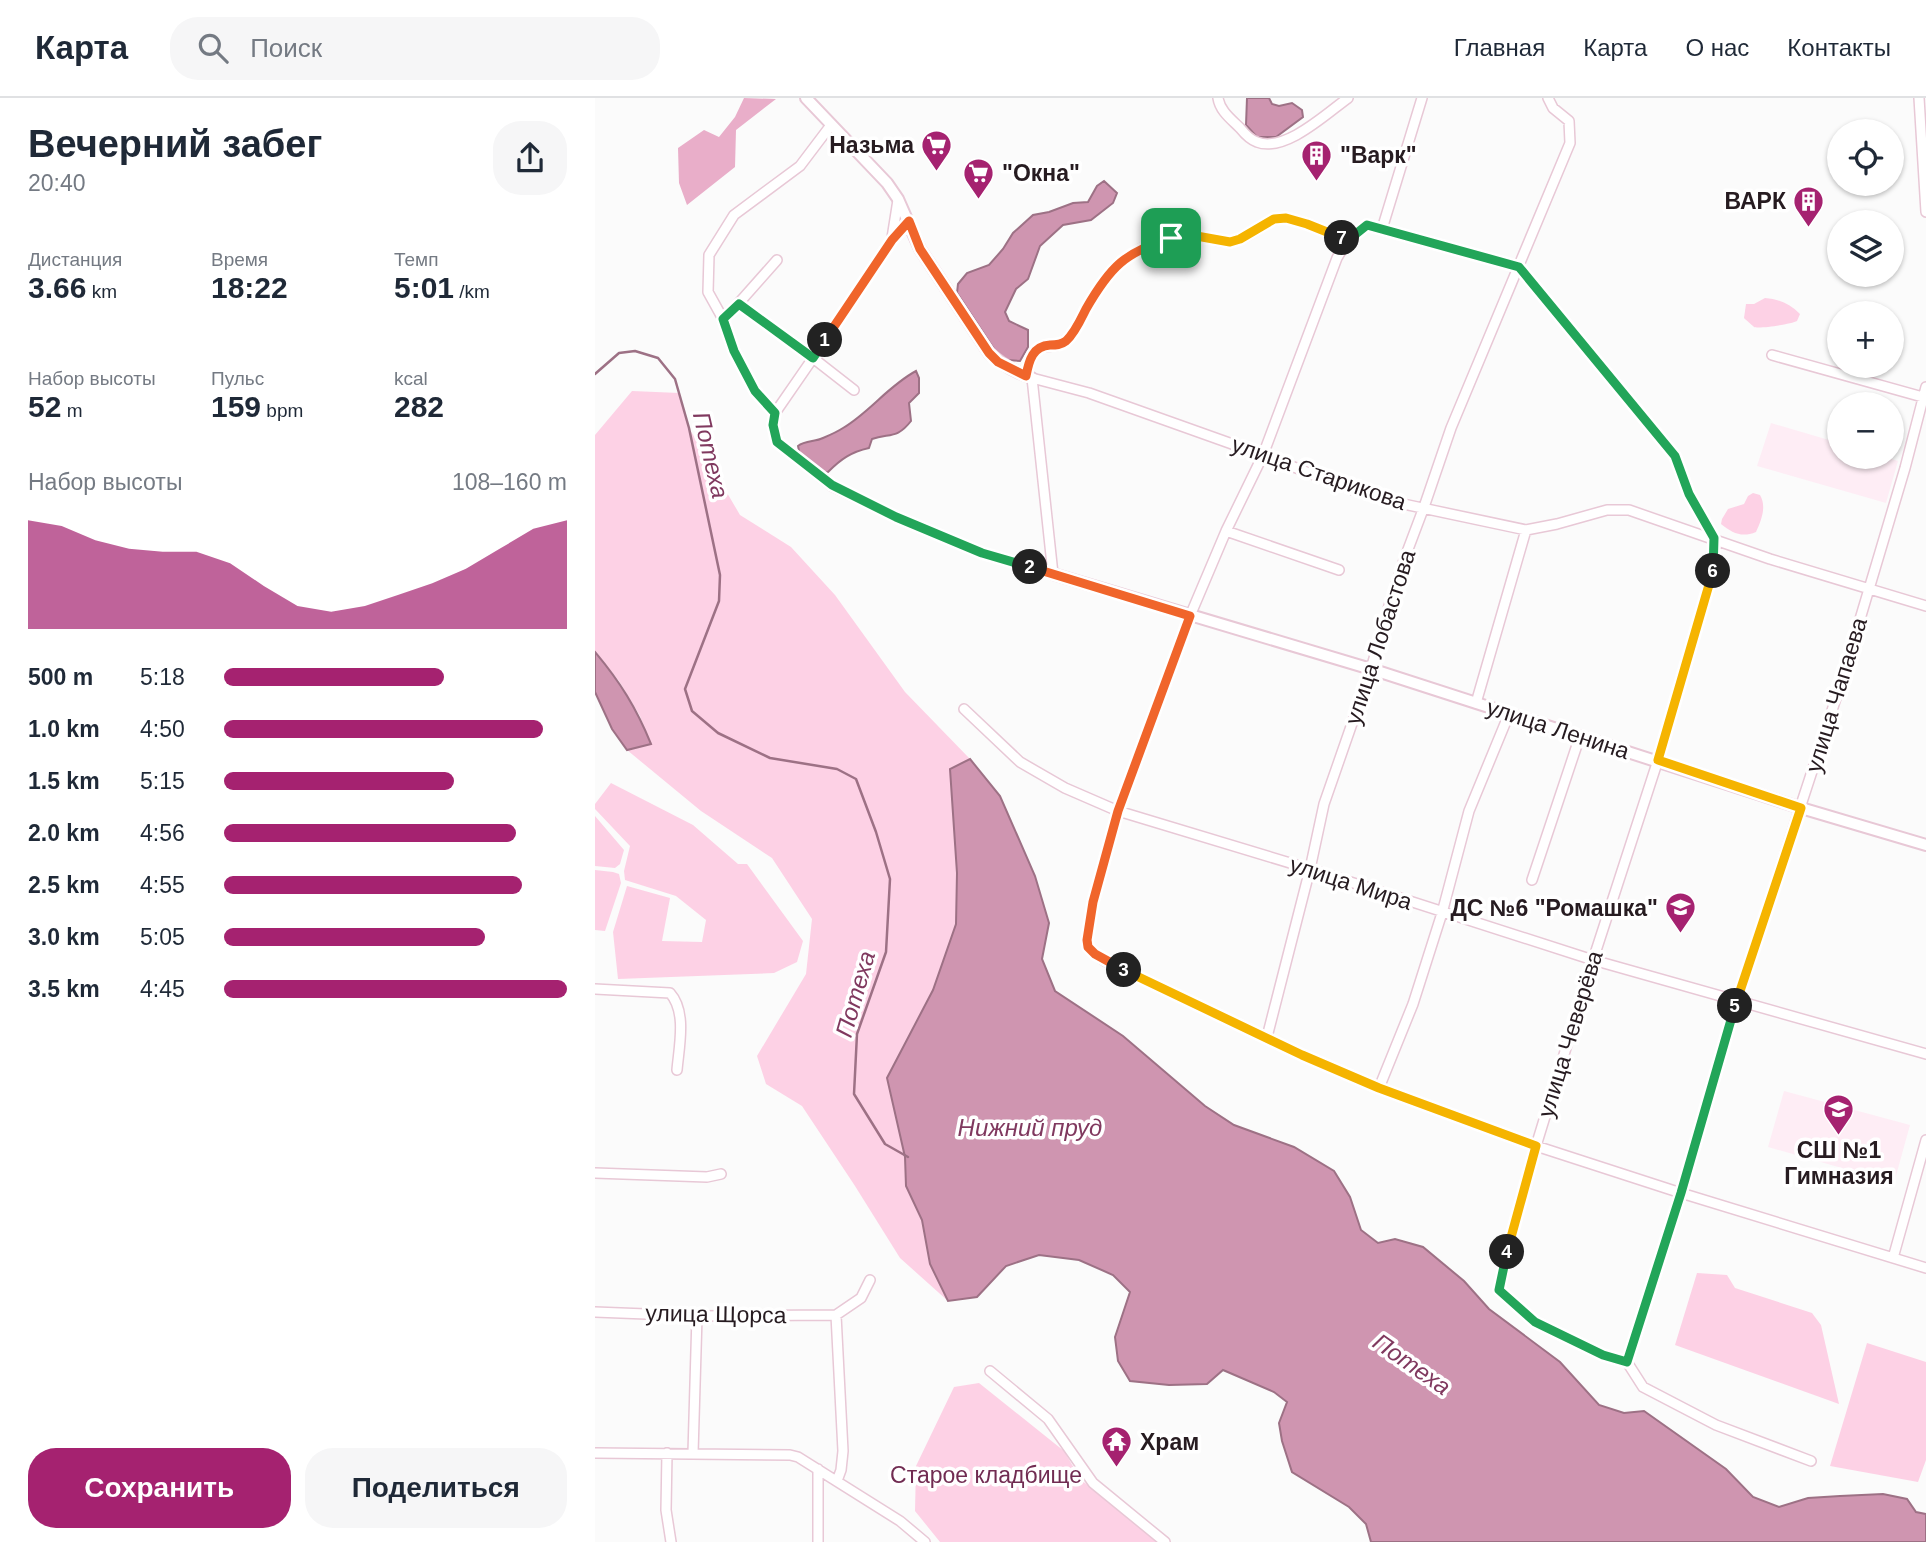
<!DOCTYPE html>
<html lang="ru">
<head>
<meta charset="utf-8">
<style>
	:root { --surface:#fff; --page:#f6f6f7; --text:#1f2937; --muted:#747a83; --line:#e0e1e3; --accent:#a52270 }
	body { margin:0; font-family:Helvetica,sans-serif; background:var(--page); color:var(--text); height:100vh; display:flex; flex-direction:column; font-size:26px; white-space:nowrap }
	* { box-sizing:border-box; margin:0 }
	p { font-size:23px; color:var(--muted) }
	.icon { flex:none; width:38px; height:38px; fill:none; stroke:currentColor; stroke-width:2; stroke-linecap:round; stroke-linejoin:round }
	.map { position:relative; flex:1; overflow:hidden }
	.side { display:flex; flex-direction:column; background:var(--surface); width:595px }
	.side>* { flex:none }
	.fabs { position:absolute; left:1232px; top:21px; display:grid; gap:14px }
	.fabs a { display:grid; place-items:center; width:77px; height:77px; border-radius:50%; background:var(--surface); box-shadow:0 2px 5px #0004; font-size:35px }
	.pin { position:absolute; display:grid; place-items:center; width:60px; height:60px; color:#fff; margin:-30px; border-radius:14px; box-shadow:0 4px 10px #0006 }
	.km { position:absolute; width:35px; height:35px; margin:-18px; border-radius:50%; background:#222; color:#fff; font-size:19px; line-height:35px; text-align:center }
	.round { display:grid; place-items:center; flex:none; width:74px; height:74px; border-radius:28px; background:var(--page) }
	.overview { display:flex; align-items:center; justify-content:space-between; height:119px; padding:0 28px }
	h1 { font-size:38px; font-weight:600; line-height:52px }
	.stats { display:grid; grid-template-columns:repeat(3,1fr); gap:10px; height:119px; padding:7px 28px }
	.stats div { display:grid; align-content:center }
	.stats b { font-size:30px; font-weight:600 }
	.stats small { font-size:19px; font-weight:400 }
	.stats p { font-size:19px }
	.chart { height:196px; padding:14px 28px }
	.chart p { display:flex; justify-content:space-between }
	.chart svg { width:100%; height:126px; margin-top:7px; fill:var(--accent); opacity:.7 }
	.action { display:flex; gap:14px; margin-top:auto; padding:14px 28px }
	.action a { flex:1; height:80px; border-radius:28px; background:var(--accent); color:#fff; font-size:28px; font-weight:600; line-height:80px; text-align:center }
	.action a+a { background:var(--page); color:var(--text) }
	ul { padding:0 28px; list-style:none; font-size:23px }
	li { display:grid; grid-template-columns:112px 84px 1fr; align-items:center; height:52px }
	li i { height:18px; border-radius:9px; background:var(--accent) }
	header { display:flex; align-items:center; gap:42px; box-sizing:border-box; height:98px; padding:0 35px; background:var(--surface); border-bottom:2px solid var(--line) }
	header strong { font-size:33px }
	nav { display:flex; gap:38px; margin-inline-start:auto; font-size:24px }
	.search { width:490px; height:63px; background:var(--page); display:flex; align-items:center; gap:18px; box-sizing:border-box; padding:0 24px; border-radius:28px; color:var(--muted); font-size:26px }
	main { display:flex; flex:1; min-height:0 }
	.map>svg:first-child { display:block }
</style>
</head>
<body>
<header>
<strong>Карта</strong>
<div class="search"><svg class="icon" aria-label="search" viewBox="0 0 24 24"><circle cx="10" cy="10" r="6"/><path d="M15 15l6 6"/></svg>Поиск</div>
<nav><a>Главная</a><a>Карта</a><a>О нас</a><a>Контакты</a></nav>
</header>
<main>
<section class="side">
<div class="overview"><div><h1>Вечерний забег</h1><p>20:40</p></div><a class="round"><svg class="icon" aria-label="share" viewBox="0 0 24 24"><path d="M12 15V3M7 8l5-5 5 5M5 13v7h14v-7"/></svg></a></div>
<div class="stats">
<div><p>Дистанция</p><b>3.66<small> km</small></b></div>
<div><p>Время</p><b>18:22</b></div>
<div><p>Темп</p><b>5:01<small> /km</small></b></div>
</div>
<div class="stats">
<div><p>Набор высоты</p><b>52<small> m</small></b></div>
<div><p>Пульс</p><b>159<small> bpm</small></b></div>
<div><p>kcal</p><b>282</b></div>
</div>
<div class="chart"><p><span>Набор высоты</span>108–160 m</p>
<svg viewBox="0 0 160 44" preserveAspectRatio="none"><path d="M0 44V6L10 8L20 13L30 16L40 17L50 17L60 21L70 29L80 36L90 38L100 36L110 32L120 28L130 23L140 16L150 9L160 6V44z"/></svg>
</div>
<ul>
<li><b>500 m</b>5:18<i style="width:64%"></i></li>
<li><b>1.0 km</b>4:50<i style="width:93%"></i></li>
<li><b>1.5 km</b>5:15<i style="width:67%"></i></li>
<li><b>2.0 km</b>4:56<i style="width:85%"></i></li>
<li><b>2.5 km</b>4:55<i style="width:87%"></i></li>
<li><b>3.0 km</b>5:05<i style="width:76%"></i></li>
<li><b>3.5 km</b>4:45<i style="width:100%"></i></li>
</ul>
<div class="action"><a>Сохранить</a><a>Поделиться</a></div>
</section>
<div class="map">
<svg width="1331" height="1444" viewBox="0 0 1331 1444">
	<rect width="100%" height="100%" fill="#fbfbfb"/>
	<path fill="#feedf5" d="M1176 325 1244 345V359H1290L1303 363 1291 405 1162 368Z
		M1189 993 1315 1027 1299 1085 1173 1049Z"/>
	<path fill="#fdd1e5" d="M1170 200C1184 201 1195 206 1205 216L1202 223C1197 226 1164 231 1159 229 1158 228 1150 221 1149 220L1151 206H1159Z
		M37 293 84 295 94 330 145 417 196 449 240 497 310 594 375 661 355 671 362 775 361 826 338 892 292 980 310 1059 311 1088 327 1122 335 1166 353 1203 305 1160 260 1088 207 1008 171 986 162 958 211 876 217 821 177 760 106 713 32 652 55 646 45 618 24 583 0 554V337Z
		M1158 395 1165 397C1172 409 1166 423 1161 434 1147 440 1137 435 1126 426L1127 421 1133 411 1149 406 1153 398Z
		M16 685 98 727 143 766H152L208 843 202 864 179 875 23 881 18 834 32 788 75 800 67 843 107 844 111 822 81 798 30 782 29 773 35 748 0 711V706Z
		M0 718 29 752 25 766 20 770 0 768Z
		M0 772 18 774 24 776 26 785 10 833 0 832Z
		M1102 1175 1132 1177 1140 1190 1217 1215 1226 1227 1244 1306 1080 1247Z
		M1272 1245 1331 1264V1362L1323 1384 1235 1368Z
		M384 1285 469 1353 486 1382 568 1444H345L320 1413 321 1368 359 1289Z"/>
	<path fill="#e9aec9" d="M149 0 181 1 141 32 140 69 92 107 84 85 83 50 109 32 124 39 140 19Z"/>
	<path fill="#cf95b0" stroke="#9d7185" stroke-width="2" d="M652 0H674L677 6 684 8 697 5 707 12 708 19 681 39H662L651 27Z
		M509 83 522 95 518 105 496 122 468 127 445 148 433 181 421 191 410 214 414 223 433 232V249L425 263 412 262 401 254 362 195 363 186 372 175 394 167 408 151 418 135 438 117 454 114 478 105 493 104 502 88Z
		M321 273 324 280V295L314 305 316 323C302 341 295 335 277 341L274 350C256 354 246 361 233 374L226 375 205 358 203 348C210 342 220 344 228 340 235 337 242 334 248 330 275 314 293 288 321 273Z
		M0 554C25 584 41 609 56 646L32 652 17 631 0 594Z
		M375 661 405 698 440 778 454 825 447 861 460 893 528 938 610 1008 639 1027 699 1049 739 1073 755 1099 766 1132 783 1145 800 1141 828 1149 869 1183 894 1211 965 1264 1004 1307 1029 1315 1049 1313 1131 1371 1158 1399 1184 1409 1213 1400 1245 1398 1288 1396 1312 1401 1321 1414 1331 1416V1444H776L771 1426 754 1409 697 1374 687 1343 684 1325 692 1304 679 1294 628 1272 612 1286 574 1287 535 1283 523 1263 520 1239 535 1194 518 1177 484 1162 444 1157 411 1168 382 1199 353 1203 335 1166 327 1122 311 1088 310 1059 292 980 338 892 361 826 362 775 355 671Z"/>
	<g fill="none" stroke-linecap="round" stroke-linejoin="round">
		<path stroke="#9d7185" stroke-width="2.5" d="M0 276 24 255 40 253 63 260 80 281 94 330 125 477 124 503 90 591 97 613 123 635 175 660 242 671 261 681 281 734 295 781 291 854 262 936 259 996 290 1046 313 1059"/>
		<defs>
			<path id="minor" d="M623 0C625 13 636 21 645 30 649 35 656 42 662 44 690 55 732 15 753 0
				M1324 0 1331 114
				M314 123 297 142 218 260 180 315 178 327 182 344 237 388 301 419 387 455 458 476 437 280 494 295 668 357 758 392 799 404 931 432 962 426 1012 412H1034L1175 461 1331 508
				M787 131 827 0
				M297 140 303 102
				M143 206 218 260 259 292
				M128 221 143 206 182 162
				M1177 257 1331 300
				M431 278C442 230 456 260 473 240 483 230 488 216 495 204 519 164 545 142 592 138 606 136 620 144 634 144 646 143 658 134 668 128 672 125 677 122 682 121 701 117 734 135 752 143
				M180 315 160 293 139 253 128 221 113 194 114 157 139 117 205 68 236 27
				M631 433 744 472
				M881 605 931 432
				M369 611 425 664 470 690 523 713 715 771 998 862 1331 956
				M937 782 985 638
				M0 891 75 895C92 914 84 948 82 972
				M672 939 715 771 729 706 776 571 793 511 809 462 829 409 856 330 975 45 974 23 958 10 953 0
				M784 990 818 906 847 815 874 713 914 616
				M0 1075 112 1079 126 1076
				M1298 1160 1331 1042
				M0 1214 102 1218 241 1217
				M1032 1264 1086 1095 1142 902 1246 585 1310 370 1331 289
				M395 1273 453 1321 498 1385 570 1444
				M0 1355 195 1357 203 1359 305 1423 330 1444
				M72 1355 71 1412 76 1444
				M98 1355 102 1218
				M1216 1363 1121 1327 1048 1289 1032 1264 1008 1257 940 1224 904 1192 909 1165 941 1048 998 862 1063 662 1119 471V440L1094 396 1080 358 924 169 772 127 752 143 742 160 668 357 631 433 595 518 523 713 498 804 492 842 493 849 500 856 510 863 707 957 784 990 941 1048 1086 1095 1331 1170
				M223 1371V1444
				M242 1383 246 1372 248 1353 241 1217 266 1200 275 1182"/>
			<path id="tertiary" d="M211 0 292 85 303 101 325 151 394 255C407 267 420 274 437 280
				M458 476 776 571 1206 710 1331 747"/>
		</defs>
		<use href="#minor" stroke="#e8c8d6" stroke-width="12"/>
		<use href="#tertiary" stroke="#e8c8d6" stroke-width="14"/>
		<use href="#minor" stroke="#fff" stroke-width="9"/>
		<use href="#tertiary" stroke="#fff" stroke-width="10"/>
	</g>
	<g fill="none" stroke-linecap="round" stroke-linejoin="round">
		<defs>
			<path id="split-1" d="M230 242 297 142 314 123 325 151 394 255 403 264 431 278C434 262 438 248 455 247 461 247 466 247 471 243 480 235 486 221 491 211 515 169 530 154 576 140"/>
			<path id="split-2" d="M230 242 218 260 144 206 128 221 139 253 160 293 180 315 178 327 182 344 237 387 301 419 387 455 435 469"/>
			<path id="split-3" d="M435 469 595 518 523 713 498 804 492 842 493 849 500 856 529 872"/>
			<path id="split-4" d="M529 872 707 957 784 990 941 1048 912 1154"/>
			<path id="split-5" d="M912 1154 904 1192 940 1224 1008 1257 1032 1264 1086 1095 1140 908"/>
			<path id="split-6" d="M1118 473 1063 662 1206 710 1140 908"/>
			<path id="split-7" d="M747 140 752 143 772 127 924 169 1080 358 1094 396 1119 440 1118 473"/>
			<path id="split-8" d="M576 140 596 137 635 144 645 141 679 121 691 120 712 126 747 140"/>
		</defs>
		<use href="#split-1" stroke="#fff" stroke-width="14"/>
		<use href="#split-2" stroke="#fff" stroke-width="14"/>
		<use href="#split-3" stroke="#fff" stroke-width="14"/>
		<use href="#split-4" stroke="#fff" stroke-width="14"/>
		<use href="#split-5" stroke="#fff" stroke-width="14"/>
		<use href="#split-6" stroke="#fff" stroke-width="14"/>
		<use href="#split-7" stroke="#fff" stroke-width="14"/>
		<use href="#split-8" stroke="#fff" stroke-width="14"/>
		<use href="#split-1" stroke="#f0652b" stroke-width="9"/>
		<use href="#split-2" stroke="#22a559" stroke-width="9"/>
		<use href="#split-3" stroke="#f0652b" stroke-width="9"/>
		<use href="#split-4" stroke="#f5b400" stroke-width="9"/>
		<use href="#split-5" stroke="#22a559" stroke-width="9"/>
		<use href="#split-6" stroke="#f5b400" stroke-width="9"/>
		<use href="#split-7" stroke="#22a559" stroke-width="9"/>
		<use href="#split-8" stroke="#f5b400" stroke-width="9"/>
	</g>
	<defs>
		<symbol id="supermarket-pin" viewBox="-11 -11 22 30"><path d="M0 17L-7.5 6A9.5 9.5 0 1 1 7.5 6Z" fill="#a52270" stroke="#fff"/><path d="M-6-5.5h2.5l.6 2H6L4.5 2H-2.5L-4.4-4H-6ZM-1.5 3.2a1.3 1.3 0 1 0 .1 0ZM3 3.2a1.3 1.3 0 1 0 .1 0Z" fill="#fff"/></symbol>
		<symbol id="building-pin" viewBox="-11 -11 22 30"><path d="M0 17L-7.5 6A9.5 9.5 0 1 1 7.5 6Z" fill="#a52270" stroke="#fff"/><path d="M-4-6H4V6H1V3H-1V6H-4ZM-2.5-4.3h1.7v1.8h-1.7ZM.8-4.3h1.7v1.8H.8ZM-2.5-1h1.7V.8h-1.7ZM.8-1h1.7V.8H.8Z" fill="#fff"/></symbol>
		<symbol id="school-pin" viewBox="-11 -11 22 30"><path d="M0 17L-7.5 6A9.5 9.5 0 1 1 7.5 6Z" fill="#a52270" stroke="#fff"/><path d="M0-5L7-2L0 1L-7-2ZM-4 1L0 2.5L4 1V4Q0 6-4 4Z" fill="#fff"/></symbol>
		<symbol id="temple-pin" viewBox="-11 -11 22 30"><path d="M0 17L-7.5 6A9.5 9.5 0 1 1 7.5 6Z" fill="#a52270" stroke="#fff"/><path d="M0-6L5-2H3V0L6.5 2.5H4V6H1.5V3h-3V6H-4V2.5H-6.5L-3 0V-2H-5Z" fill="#fff"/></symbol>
	</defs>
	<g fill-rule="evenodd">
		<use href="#supermarket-pin" x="324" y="30" width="35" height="47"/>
		<use href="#building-pin" x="704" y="40" width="35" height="47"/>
		<use href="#supermarket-pin" x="366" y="58" width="35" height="47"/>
		<use href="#building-pin" x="1196" y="86" width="35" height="47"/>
		<use href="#school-pin" x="1068" y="792" width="35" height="47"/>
		<use href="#school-pin" x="1226" y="994" width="35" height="47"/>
		<use href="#temple-pin" x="504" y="1326" width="35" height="47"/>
	</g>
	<g text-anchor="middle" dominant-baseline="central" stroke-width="7" stroke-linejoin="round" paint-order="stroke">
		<g font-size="23" font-weight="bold" fill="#271c21" stroke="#fff" text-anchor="end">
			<text x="319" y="47">Назьма</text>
			<text x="745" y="57" text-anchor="start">"Варк"</text>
			<text x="407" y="75" text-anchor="start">"Окна"</text>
			<text x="1191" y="103">ВАРК</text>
			<text x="1063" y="810">ДС №6 "Ромашка"</text>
			<text x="1244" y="1052" text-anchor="middle">СШ №1<tspan x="1244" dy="26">Гимназия</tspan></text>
			<text x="545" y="1344" text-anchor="start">Храм</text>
		</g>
		<g font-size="23" fill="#271c21" stroke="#fff">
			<text transform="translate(724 375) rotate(19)">улица Старикова</text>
			<text transform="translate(785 539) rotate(-72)">улица Лобастова</text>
			<text transform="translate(1241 597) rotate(-73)">улица Чапаева</text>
			<text transform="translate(963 631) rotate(18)">улица Ленина</text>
			<text transform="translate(756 785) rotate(18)">улица Мира</text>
			<text transform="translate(975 936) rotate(-73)">улица Чеверёва</text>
			<text transform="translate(121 1216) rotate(1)">улица Щорса</text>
		</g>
		<g font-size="23" fill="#712c52" stroke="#fff">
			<text x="391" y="1377">Старое кладбище</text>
		</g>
		<g font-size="24" font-style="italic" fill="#80395f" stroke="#fff">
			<text transform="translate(116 357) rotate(77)">Потеха</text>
			<text transform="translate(260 896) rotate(-74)">Потеха</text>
			<text x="435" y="1029">Нижний пруд</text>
			<text transform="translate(817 1266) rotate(35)">Потеха</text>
		</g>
	</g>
</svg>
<div class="fabs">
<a><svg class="icon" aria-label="locate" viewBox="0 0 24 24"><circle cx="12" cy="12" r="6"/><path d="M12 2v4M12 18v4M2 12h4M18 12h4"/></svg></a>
<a><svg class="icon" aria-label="layers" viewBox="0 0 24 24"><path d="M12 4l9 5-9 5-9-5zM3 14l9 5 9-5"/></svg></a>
<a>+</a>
<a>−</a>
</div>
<div class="pin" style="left:576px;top:140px;background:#1e9e55"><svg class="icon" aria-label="arrive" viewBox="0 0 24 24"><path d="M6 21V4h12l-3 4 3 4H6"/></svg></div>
<b class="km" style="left:230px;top:242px">1</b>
<b class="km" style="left:435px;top:469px">2</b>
<b class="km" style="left:529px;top:872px">3</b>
<b class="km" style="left:912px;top:1154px">4</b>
<b class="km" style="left:1140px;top:908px">5</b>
<b class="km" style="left:1118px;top:473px">6</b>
<b class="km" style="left:747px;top:140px">7</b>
</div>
</main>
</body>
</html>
